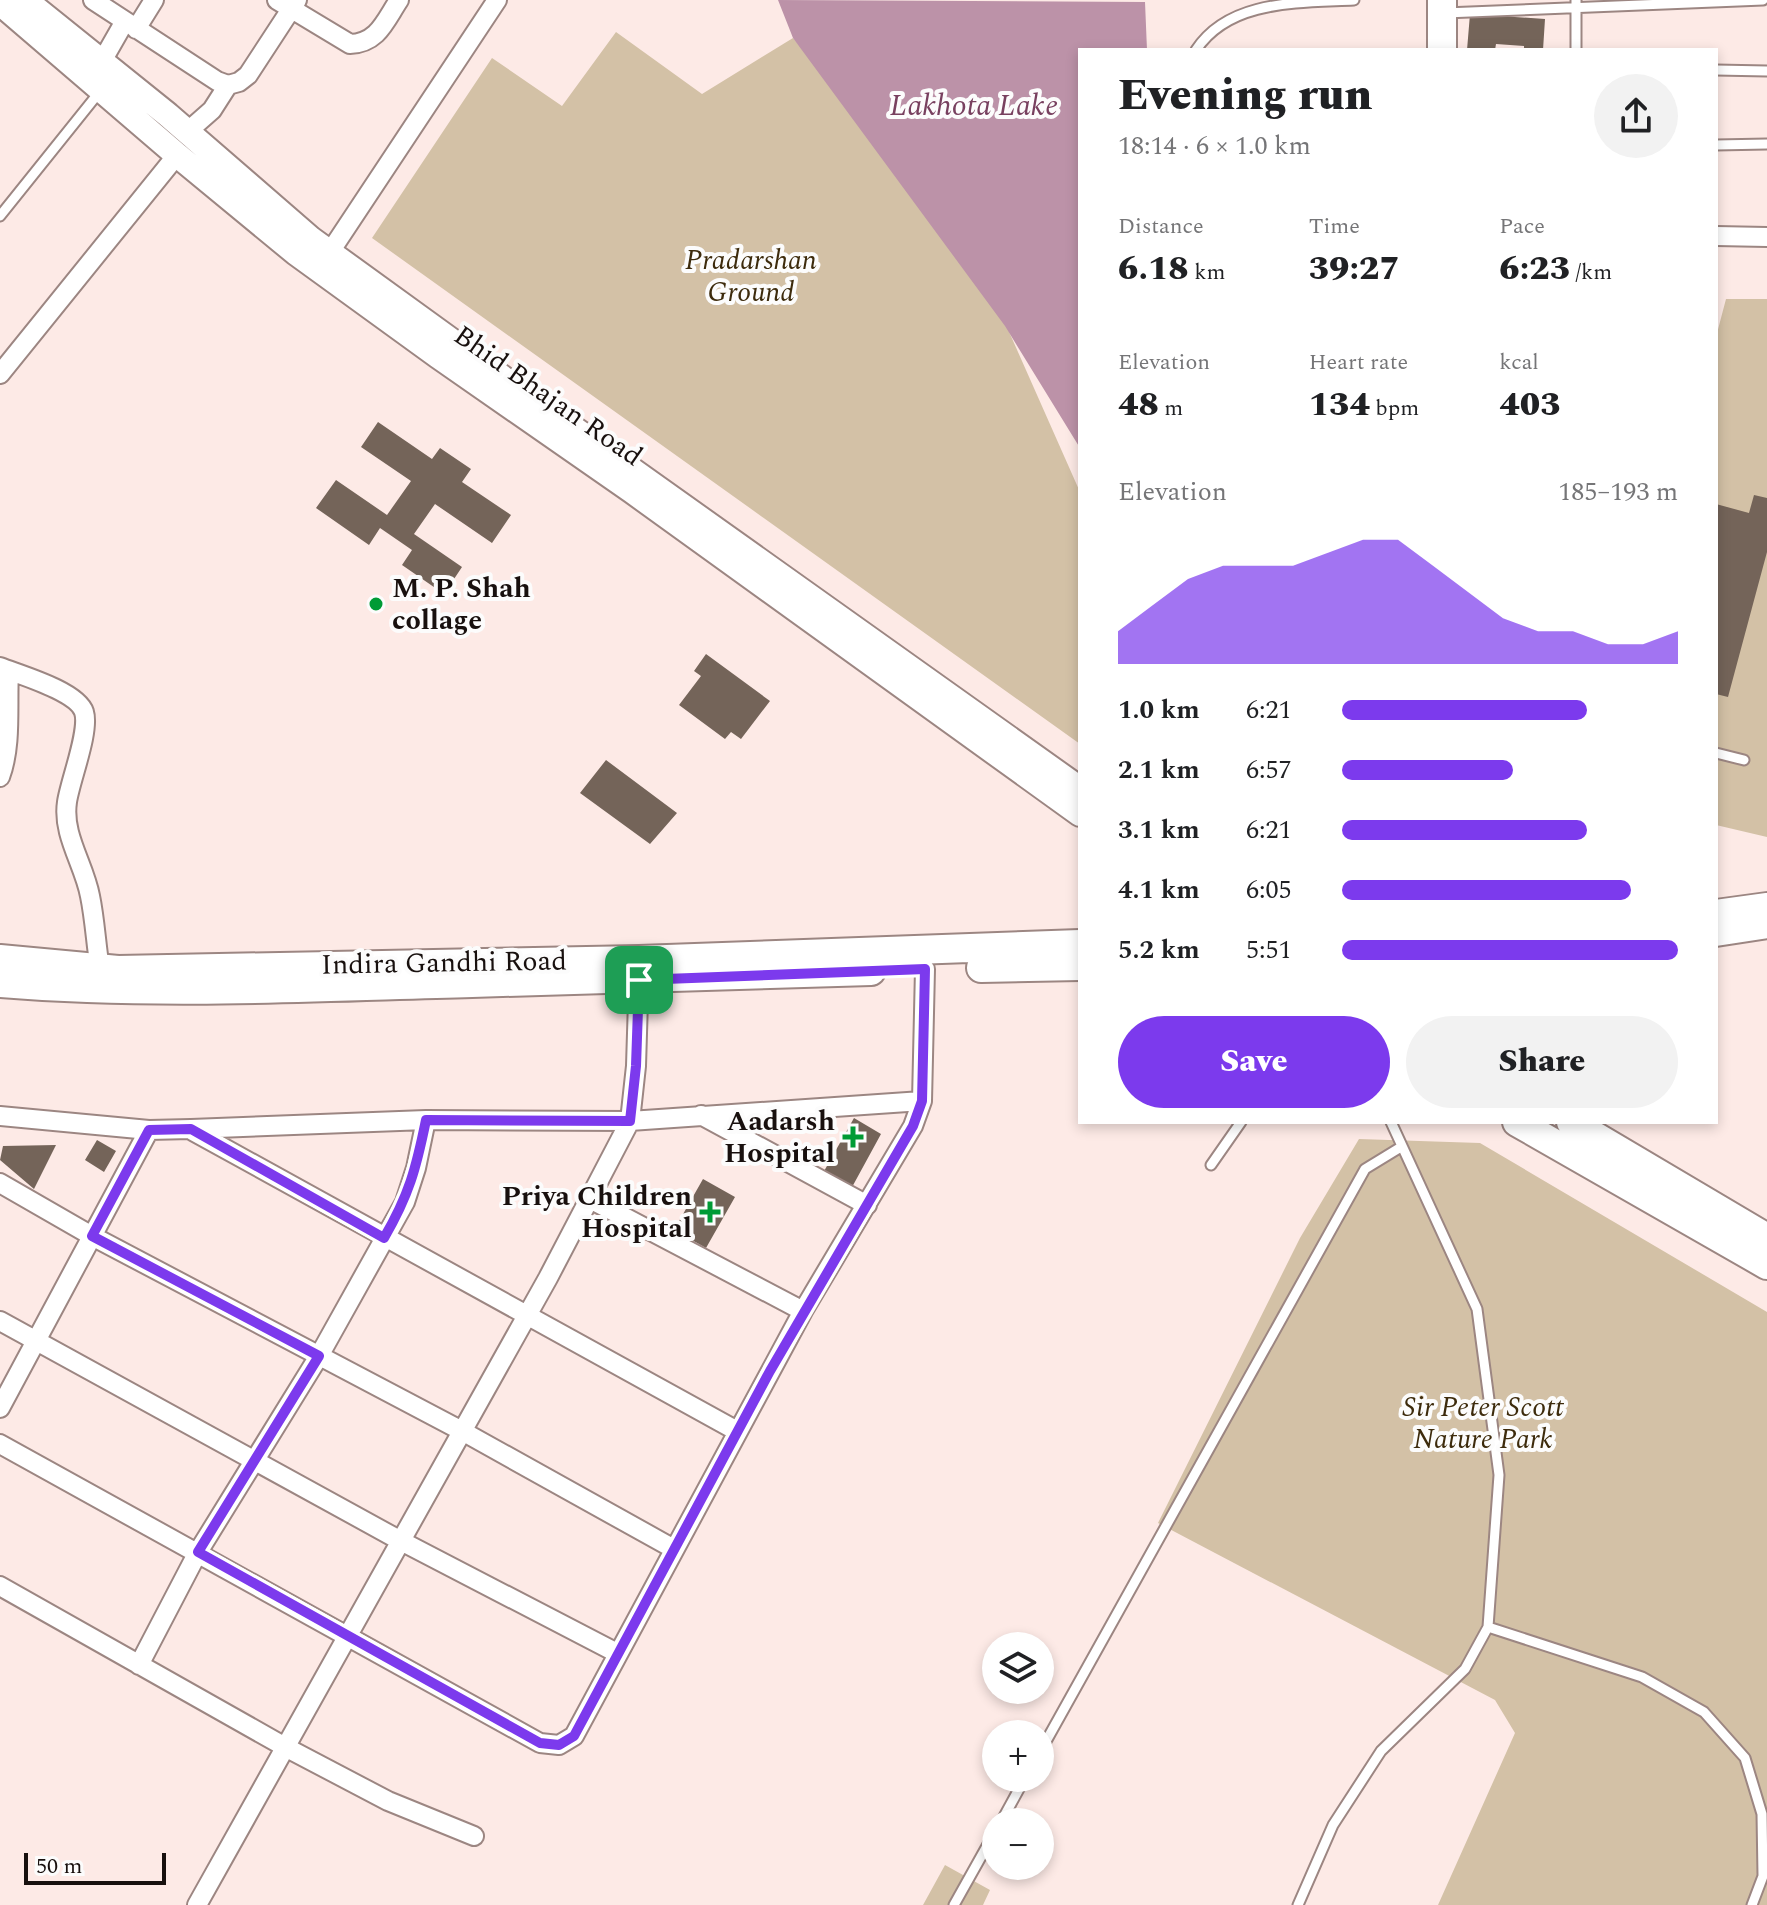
<!DOCTYPE html>
<html lang="en">
<head>
<meta charset="utf-8">
<style>
	:root { --surface:#fff; --page:#f2f2f2; --text:#202124; --muted:#757577; --accent:#7c3aed }
	body { margin:0; font-family:Spectral,serif; background:var(--page); color:var(--text); height:100vh; display:flex; flex-direction:column; font-size:30px; white-space:nowrap }
	* { box-sizing:border-box; margin:0 }
	p { font-size:26px; color:var(--muted) }
	.icon { flex:none; width:44px; height:44px; fill:none; stroke:currentColor; stroke-width:2; stroke-linecap:round; stroke-linejoin:round }
	.map { position:relative; flex:1; overflow:hidden }
	.side { position:absolute; left:1078px; top:48px; width:640px; height:1076px; display:flex; flex-direction:column; background:var(--surface); border-radius:0px; box-shadow:0 4px 12px #0003 }
	.side>* { flex:none }
	.controls { position:absolute; left:982px; top:1632px; display:grid; gap:16px }
	.controls a { display:grid; place-items:center; width:72px; height:72px; border-radius:50%; background:var(--surface); box-shadow:0 4px 12px #0003; font-size:40px }
	.scale { position:absolute; left:24px; bottom:20px; width:142px; box-sizing:border-box; padding-left:8px; border:4px solid #18100e; border-top:0; font-size:22px; line-height:28px; white-space:nowrap; color:#18100e; -webkit-text-stroke:6px #fcfcfc; paint-order:stroke }
	.pin { position:absolute; display:grid; place-items:center; width:68px; height:68px; color:#fff; margin:-34px; border-radius:16px; box-shadow:0 4px 12px #0006 }
	.round { display:grid; place-items:center; flex:none; width:84px; height:84px; border-radius:42px; background:var(--page) }
	.overview { display:flex; align-items:center; justify-content:space-between; height:136px; padding:0 40px }
	h1 { font-size:44px; font-weight:800; line-height:60px }
	.stats { display:grid; grid-template-columns:repeat(3,1fr); gap:12px; height:136px; padding:8px 40px }
	.stats div { display:grid; align-content:center }
	.stats b { font-size:34px; font-weight:800 }
	.stats small { font-size:22px; font-weight:400 }
	.stats p { font-size:22px }
	.chart { height:224px; padding:16px 40px }
	.chart p { display:flex; justify-content:space-between }
	.chart svg { width:100%; height:144px; margin-top:8px; fill:var(--accent); opacity:.7 }
	.action { display:flex; gap:16px; margin-top:auto; padding:16px 40px }
	.action a { flex:1; height:92px; border-radius:48px; background:var(--accent); color:#fff; font-size:32px; font-weight:800; line-height:92px; text-align:center }
	.action a+a { background:var(--page); color:var(--text) }
	ul { padding:0 40px; list-style:none; font-size:26px }
	li { display:grid; grid-template-columns:128px 96px 1fr; align-items:center; height:60px }
	li i { height:20px; border-radius:10px; background:var(--accent) }
	.map>svg:first-child { display:block }
</style>
</head>
<body>
<div class="map">
<svg width="1767" height="1905" viewBox="0 0 1767 1905">
	<rect width="100%" height="100%" fill="#fdeae6"/>
	<path fill="#d3c1a6" d="M616 32 702 94 793 38 915 177 1006 325 1080 492V744L372 238 492 58 562 106Z
		M1726 299H1767V837L1716 825V337Z
		M1359 1139 1480 1143 1767 1312V1905H1438L1515 1733 1495 1700 1158 1523 1300 1238Z
		M945 1865 990 1890 983 1905H923Z"/>
	<path fill="#bc92a8" d="M778 0 1145 2 1147 50H1080V448L1005 326 793 38Z"/>
	<path fill="#746459" d="M1470 14 1545 19 1543 50H1524V46L1496 44 1495 50H1467Z
		M378 422 432 459 440 448 471 469 462 482 511 515 492 543 435 504 414 534 462 567 444 594 402 565 412 550 380 528 369 545 316 508 336 480 387 515 411 481 361 447Z
		M1754 495 1767 498V552L1728 697 1716 694V504L1749 513Z
		M706 654 770 701 741 739 731 732 725 739 679 705 701 676 694 671Z
		M606 760 677 813 650 844 580 793Z
		M854 1118 881 1134 851 1189 823 1173Z
		M97 1140 116 1151 104 1172 85 1160Z
		M56 1145 34 1189 0 1160 3 1146Z
		M703 1179 735 1197 706 1248 674 1230Z"/>
	<g fill="none" stroke-linecap="round" stroke-linejoin="round">
		<defs>
			<path id="lane" d="M1576 0V50
				M1445 13 1763 0
				M1196 50C1229 0 1296 3 1354 0
				M1716 70 1767 71
				M1716 145 1767 144
				M0 216 101 90
				M1716 753 1744 760
				M1211 1165 1241 1122
				M1488 1627 1642 1677 1704 1712 1745 1758 1762 1814 1763 1876 1752 1905
				M1040 1752 1365 1169 1401 1147
				M1001 1822 1025 1778
				M954 1905 996 1830
				M1298 1905 1333 1825 1381 1751 1465 1669 1488 1627 1499 1475 1477 1309 1391 1122"/>
			<path id="street" d="M93 0 217 81 228 85 239 82 248 75 297 0
				M277 0 350 44C378 43 385 21 399 0
				M136 29 154 0
				M101 63 125 21
				M187 132 212 110 228 85
				M1716 236 1767 237
				M324 261 497 0
				M0 374 177 155
				M0 667C20 675 77 691 84 712 90 731 70 781 67 802 62 835 84 864 90 896 95 920 96 945 100 969
				M0 777C12 745 7 705 9 671
				M701 1115 867 1205
				M0 1116 149 1130 191 1129 426 1120 630 1121 922 1101
				M193 1131 737 1431
				M0 1183 92 1236 462 1431 674 1549
				M590 1199 803 1311
				M0 1321 401 1541 617 1653
				M0 1408 149 1130
				M0 1444 540 1743 559 1745 574 1736 803 1311 913 1126 922 1101 925 969
				M0 1586 287 1748 388 1801 474 1836
				M139 1665 198 1552 319 1356 405 1202 416 1168 426 1120
				M197 1905 548 1278 630 1121 636 1066 639 968"/>
			<path id="secondary" d="M25 0 168 115 311 239 507 381 1080 789
				M0 3 177 155 296 253 438 356 632 491 1080 814
				M1716 912 1767 905
				M1716 934 1767 926"/>
			<path id="primary" d="M1442 50V0
				M0 959 118 970 639 960 1080 944
				M981 968 1080 966
				M0 983C157 996 315 987 472 983 605 980 738 976 871 971
				M1517 1122 1767 1265
				M1571 1122 1767 1238"/>
		</defs>
		<use href="#lane" stroke="#9c8682" stroke-width="13"/>
		<use href="#street" stroke="#9c8682" stroke-width="22"/>
		<use href="#secondary" stroke="#9c8682" stroke-width="28"/>
		<use href="#primary" stroke="#9c8682" stroke-width="32"/>
		<use href="#lane" stroke="#fff" stroke-width="9"/>
		<use href="#street" stroke="#fff" stroke-width="18"/>
		<use href="#secondary" stroke="#fff" stroke-width="24"/>
		<use href="#primary" stroke="#fff" stroke-width="28"/>
	</g>
	<g fill="none" stroke-linecap="round" stroke-linejoin="round">
		<defs>
			<path id="route" d="M925 969 922 1101 913 1126 770 1371 574 1736 559 1745 540 1743 198 1552 319 1356 92 1236 149 1130 191 1129 384 1238C409 1195 416 1169 426 1120L630 1121 636 1066 639 980Z"/>
		</defs>
		<use href="#route" stroke="#fff" stroke-width="16"/>
		<use href="#route" stroke="#7c3aed" stroke-width="10"/>
	</g>
	<g fill="#009b35" stroke="#fcfcfc" stroke-width="3">
		<circle cx="376" cy="604" r="8"/>
		<path d="M849 1125h8v8h8v8h-8v8h-8v-8h-8v-8h8z"/>
		<path d="M706 1200h8v8h8v8h-8v8h-8v-8h-8v-8h8z"/>
	</g>
	<g text-anchor="middle" dominant-baseline="central" stroke-width="8" stroke-linejoin="round" paint-order="stroke">
		<g font-size="28" font-style="italic" fill="#3d2b0c" stroke="#fcfcfc">
			<text x="751" y="260">Pradarshan<tspan x="751" dy="32">Ground</tspan></text>
			<text x="1483" y="1407">Sir Peter Scott<tspan x="1483" dy="32">Nature Park</tspan></text>
		</g>
		<g font-size="28" fill="#18100e" stroke="#fcfcfc">
			<text transform="translate(548 396) rotate(35)">Bhid Bhajan Road</text>
			<text transform="translate(444 963) rotate(-1)">Indira Gandhi Road</text>
		</g>
		<g font-size="28" font-weight="bold" fill="#18100e" stroke="#fcfcfc" text-anchor="end">
			<text x="392" y="588" text-anchor="start">M. P. Shah<tspan x="392" dy="32">collage</tspan></text>
			<text x="835" y="1121">Aadarsh<tspan x="835" dy="32">Hospital</tspan></text>
			<text x="692" y="1196">Priya Children<tspan x="692" dy="32">Hospital</tspan></text>
		</g>
		<g font-size="30" font-style="italic" fill="#78405f" stroke="#fcfcfc">
			<text x="974" y="106">Lakhota Lake</text>
		</g>
	</g>
</svg>
<div class="controls">
<a><svg class="icon" aria-label="layers" viewBox="0 0 24 24"><path d="M12 4l9 5-9 5-9-5zM3 14l9 5 9-5"/></svg></a>
<a>+</a>
<a>−</a>
</div>
<div class="scale">50 m</div>
<div class="pin" style="left:639px;top:980px;background:#1e9e55"><svg class="icon" aria-label="arrive" viewBox="0 0 24 24"><path d="M6 21V4h12l-3 4 3 4H6"/></svg></div>
<section class="side">
<div class="overview"><div><h1>Evening run</h1><p>18:14 · 6 × 1.0 km</p></div><a class="round"><svg class="icon" aria-label="share" viewBox="0 0 24 24"><path d="M12 15V3M7 8l5-5 5 5M5 13v7h14v-7"/></svg></a></div>
<div class="stats">
<div><p>Distance</p><b>6.18<small> km</small></b></div>
<div><p>Time</p><b>39:27</b></div>
<div><p>Pace</p><b>6:23<small> /km</small></b></div>
</div>
<div class="stats">
<div><p>Elevation</p><b>48<small> m</small></b></div>
<div><p>Heart rate</p><b>134<small> bpm</small></b></div>
<div><p>kcal</p><b>403</b></div>
</div>
<div class="chart"><p><span>Elevation</span>185–193 m</p>
<svg viewBox="0 0 160 44" preserveAspectRatio="none"><path d="M0 44V34L10 26L20 18L30 14L40 14L50 14L60 10L70 6L80 6L90 14L100 22L110 30L120 34L130 34L140 38L150 38L160 34V44z"/></svg>
</div>
<ul>
<li><b>1.0 km</b>6:21<i style="width:73%"></i></li>
<li><b>2.1 km</b>6:57<i style="width:51%"></i></li>
<li><b>3.1 km</b>6:21<i style="width:73%"></i></li>
<li><b>4.1 km</b>6:05<i style="width:86%"></i></li>
<li><b>5.2 km</b>5:51<i style="width:100%"></i></li>
</ul>
<div class="action"><a>Save</a><a>Share</a></div>
</section>
</div>
</body>
</html>
